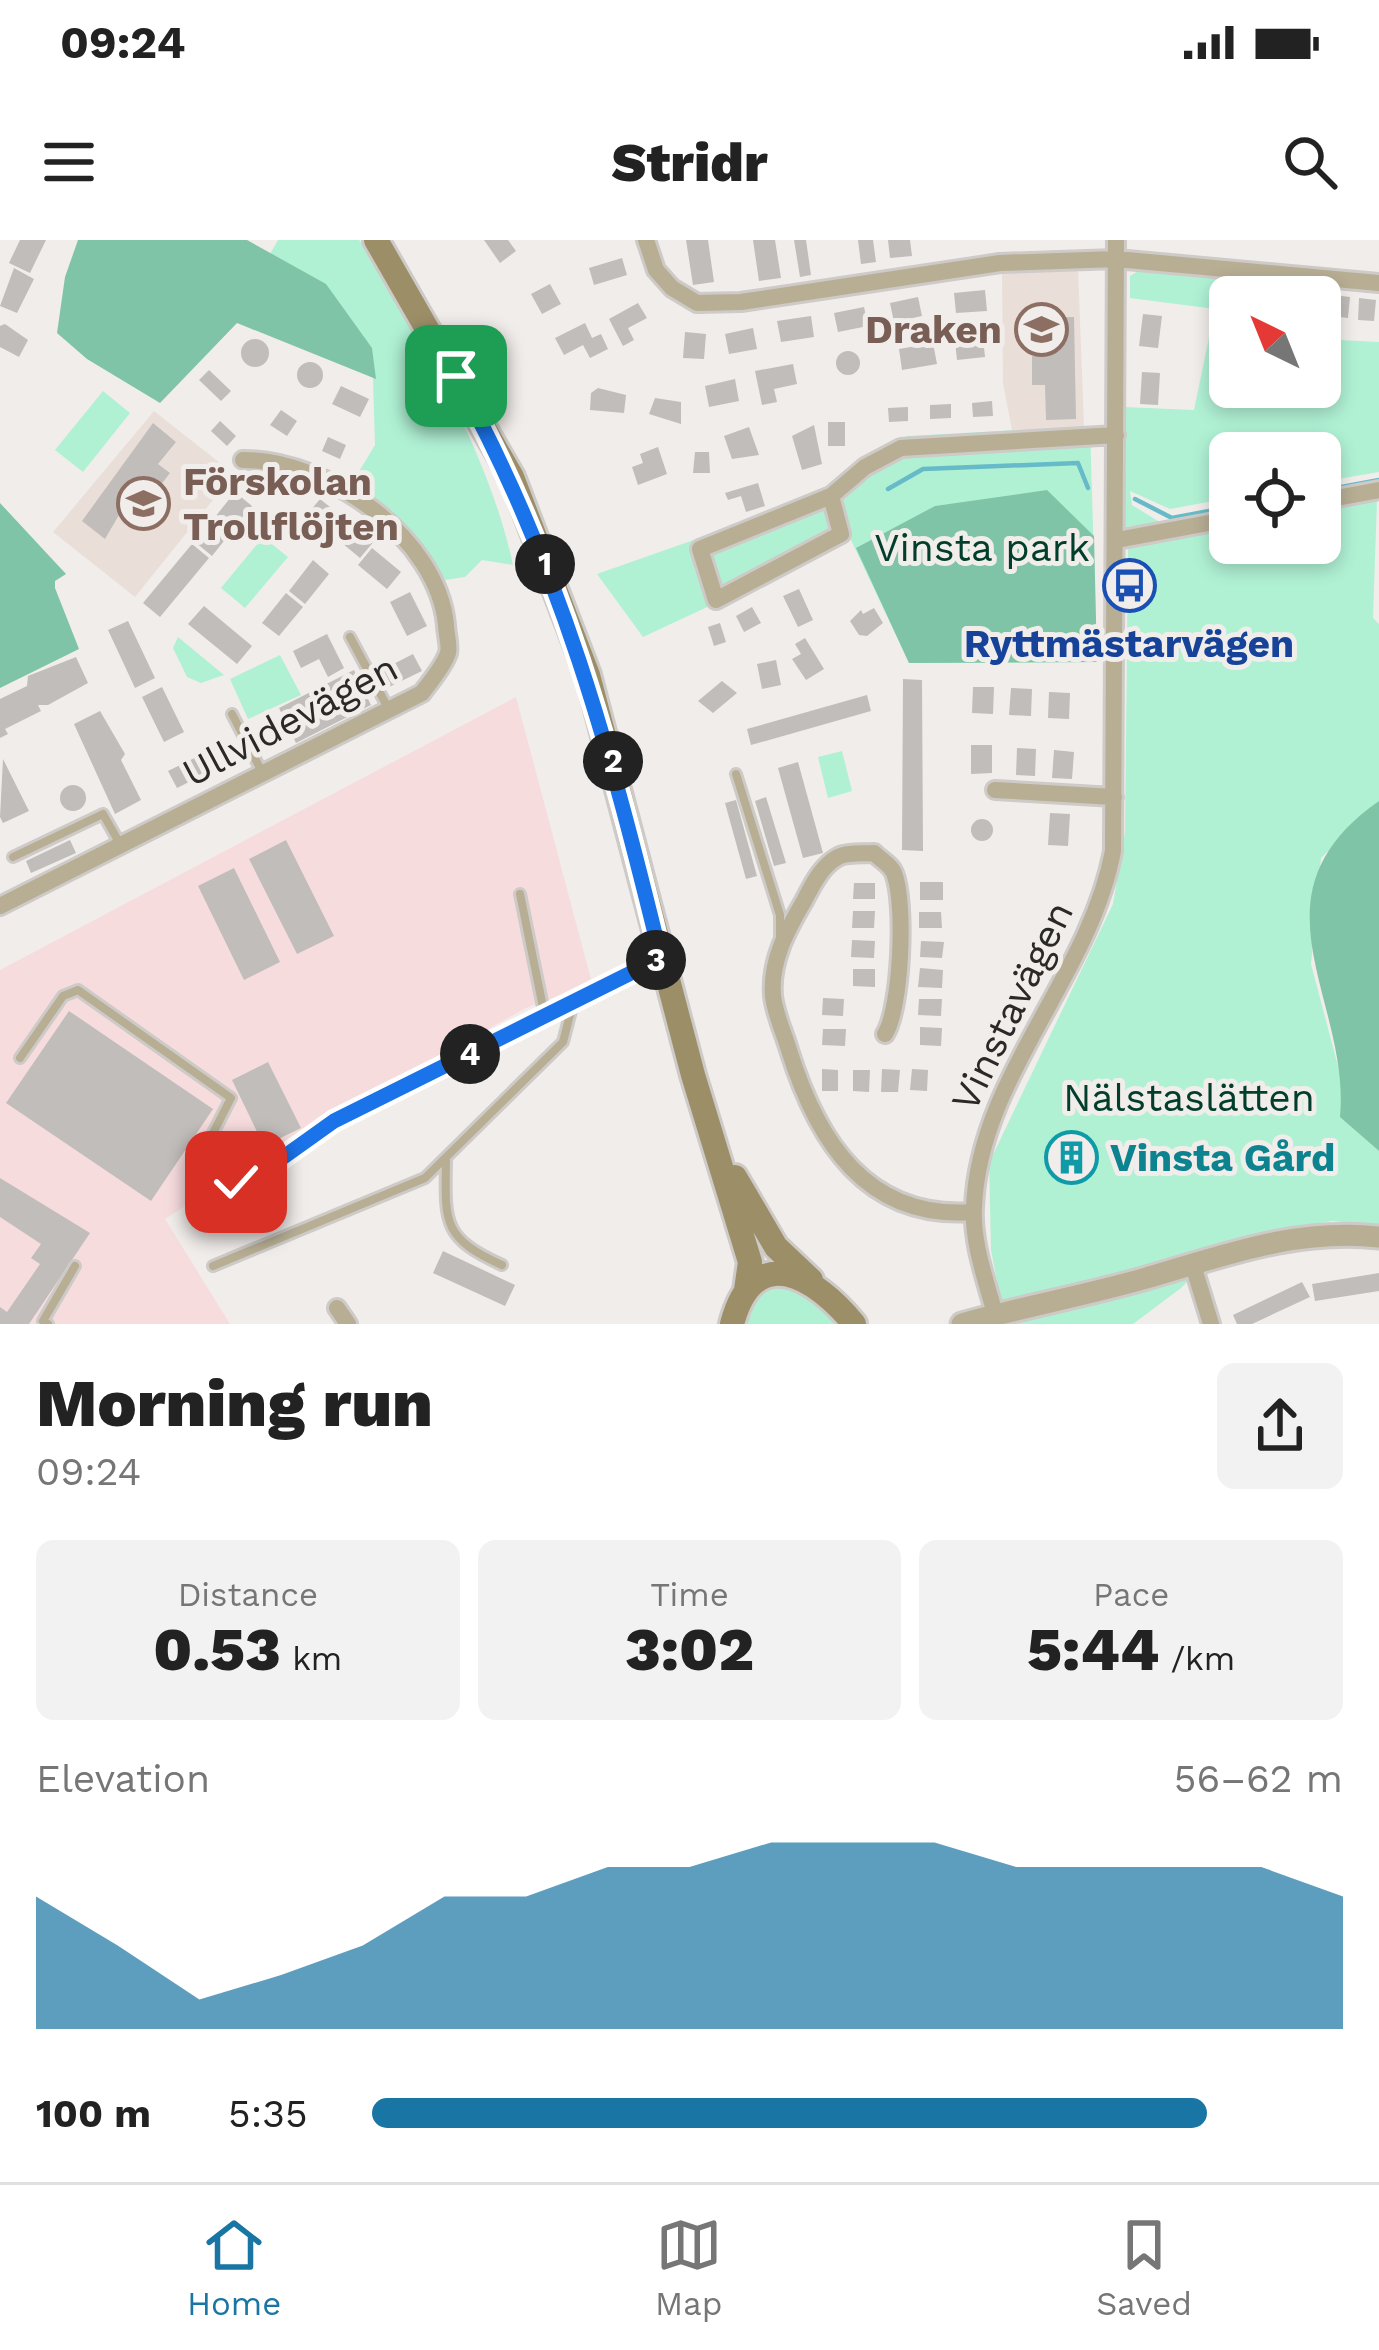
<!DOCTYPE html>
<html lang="en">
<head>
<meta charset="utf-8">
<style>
	:root { --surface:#fff; --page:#f2f2f2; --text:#222; --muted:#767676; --line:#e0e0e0; --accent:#1976a4 }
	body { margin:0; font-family:"Work Sans",sans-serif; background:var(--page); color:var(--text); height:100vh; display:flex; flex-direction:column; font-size:45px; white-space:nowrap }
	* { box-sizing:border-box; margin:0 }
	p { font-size:39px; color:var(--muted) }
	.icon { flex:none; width:66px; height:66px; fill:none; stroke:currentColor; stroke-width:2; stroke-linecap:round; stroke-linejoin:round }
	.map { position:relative; height:1084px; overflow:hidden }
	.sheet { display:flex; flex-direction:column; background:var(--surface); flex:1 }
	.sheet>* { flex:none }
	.needle { width:78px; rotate:317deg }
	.controls { position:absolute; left:1209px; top:36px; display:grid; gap:24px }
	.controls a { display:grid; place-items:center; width:132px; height:132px; border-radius:18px; background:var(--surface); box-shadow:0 6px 18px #0003; font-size:60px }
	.pin { position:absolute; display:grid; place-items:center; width:102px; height:102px; color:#fff; margin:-51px; border-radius:24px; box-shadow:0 6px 18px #0006 }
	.km { position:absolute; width:60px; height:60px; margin:-30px; border-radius:50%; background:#222; color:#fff; font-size:33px; line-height:60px; text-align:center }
	.round { display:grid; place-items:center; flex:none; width:126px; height:126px; border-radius:18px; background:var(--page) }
	.summary { display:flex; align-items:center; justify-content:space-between; height:204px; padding:0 36px }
	h1 { font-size:66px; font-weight:800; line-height:90px }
	.figures { display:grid; grid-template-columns:repeat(3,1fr); gap:18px; height:204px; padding:12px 36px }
	.figures div { display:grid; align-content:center; border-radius:18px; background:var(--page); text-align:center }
	.figures b { font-size:60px; font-weight:800 }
	.figures small { font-size:33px; font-weight:400 }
	.figures p { font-size:33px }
	.chart { height:336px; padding:24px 36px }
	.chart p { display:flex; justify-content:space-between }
	.chart svg { width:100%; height:216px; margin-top:12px; fill:var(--accent); opacity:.7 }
	ul { padding:0 36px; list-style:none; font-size:39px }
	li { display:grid; grid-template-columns:192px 144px 1fr; align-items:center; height:90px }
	li i { height:30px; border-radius:15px; background:var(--accent) }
	.status { display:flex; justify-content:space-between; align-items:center; height:84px; padding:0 60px; background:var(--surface); direction:ltr }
	.status svg { height:33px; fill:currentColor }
	header { display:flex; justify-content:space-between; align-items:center; height:156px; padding:0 36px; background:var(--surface); font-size:54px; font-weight:800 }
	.tab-bar { display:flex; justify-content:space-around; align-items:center; height:168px; border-top:3px solid var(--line); background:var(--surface); font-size:33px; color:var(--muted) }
	.tab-bar a { display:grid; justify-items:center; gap:6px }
	.tab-bar .active { color:var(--accent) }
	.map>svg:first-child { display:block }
</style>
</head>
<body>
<div class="status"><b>09:24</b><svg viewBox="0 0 49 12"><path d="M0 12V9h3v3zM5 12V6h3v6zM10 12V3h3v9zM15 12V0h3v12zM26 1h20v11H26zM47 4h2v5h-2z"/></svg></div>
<header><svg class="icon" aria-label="menu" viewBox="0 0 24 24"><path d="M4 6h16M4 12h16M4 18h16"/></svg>Stridr<svg class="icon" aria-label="search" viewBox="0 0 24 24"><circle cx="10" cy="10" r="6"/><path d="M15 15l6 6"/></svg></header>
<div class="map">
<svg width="1379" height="1084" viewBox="0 0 1379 1084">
	<rect width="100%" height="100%" fill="#f1edea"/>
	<path fill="#eadfd8" d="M1078 27 1084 187 1012 190 1003 144 1002 34Z
		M154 171 234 234 135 357 53 292Z"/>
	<path fill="#f7dcde" d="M516 457 592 743 526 768 266 913 165 979 230 1084H0V730Z"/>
	<path fill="#b0f1d4" d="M278 0H359L367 9C425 106 489 214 513 325L482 320 465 337 445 340 392 271 352 243 375 205 372 108 270 14Z
		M1143 28 1258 41 1257 57H1230V147H1320V99L1379 102V232L1320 242V213H1230V258L1170 269 1130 251 1132 265 1163 284 1125 287 1124 167 1194 170 1215 69 1130 58V36Z
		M103 151 130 173 83 232 55 210Z
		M1090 186 1097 422 909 423 851 300 643 397 597 334 830 252 874 213 907 196Z
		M1377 260 1373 378 1379 384V561L1321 618 1311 724 1343 845 1341 877 1379 911V986L1332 981 1227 1002 1181 1048 1133 1084H1005L991 1010 989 923 1113 664 1125 592 1128 305 1230 287V303H1320V271Z
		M263 297 288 317 245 368 221 348Z
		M178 397 224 435 201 443 187 437 173 408Z
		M280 415 301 455 248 479 230 439Z
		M842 511 852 551 828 558 818 517Z
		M772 1046 811 1055 839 1084H747L752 1064Z"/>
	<path fill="#7fc4a6" d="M78 0H247L326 44 372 108 376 139 237 83 160 163 87 119 57 93 65 37Z
		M1047 250 1094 296 1097 422 909 423 856 308 935 266Z
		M0 263 66 334 55 341V348L79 409 0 448Z
		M1379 561V911L1340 877C1351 759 1243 656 1379 561Z"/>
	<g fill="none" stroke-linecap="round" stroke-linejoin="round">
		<path stroke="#67bbc8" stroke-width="4.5" d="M888 249 923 229 1078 223 1088 248
			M1320 251 1379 240
			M1135 259 1172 278 1230 267"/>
	</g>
	<path fill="#c0bdba" d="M20 0H46L30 33 9 23Z
		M484 0H508L516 11 500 23Z
		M686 0H708L714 42 693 45Z
		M753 0H775L781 38 759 41Z
		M794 0H806L811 35 800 37Z
		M858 0H873L876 22 861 24Z
		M888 0H910L912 16 890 18Z
		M622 18 627 35 594 45 589 28Z
		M14 28 34 39 17 73 0 66Z
		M550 44 561 64 542 74 531 54Z
		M985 50 987 71 956 73 954 53Z
		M1333 55 1350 57 1348 78 1331 76Z
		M918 57 922 76 894 82 890 63Z
		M1359 58 1376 60 1374 81 1358 80Z
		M638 63 647 78 628 88 634 100 623 106 609 79Z
		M864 67 868 86 838 92 834 73Z
		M1143 74 1162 76 1158 108 1139 106Z
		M811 76 814 97 781 102 777 81Z
		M1045 77H1074L1076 179 1046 180 1045 145H1032V116H1045Z
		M585 83 592 98 601 94 608 109 590 118 583 105 564 115 555 98Z
		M5 84 28 100 19 117 0 107V86Z
		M753 88 757 109 729 114 725 94Z
		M685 92 706 94 704 119 683 118Z
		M983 98 985 117 957 120 955 101Z
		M241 113a14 14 0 1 1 28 0a14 14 0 1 1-28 0Z
		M933 103 937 124 902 130 899 109Z
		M836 123a12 12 0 1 1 24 0a12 12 0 1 1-24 0Z
		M297 135a13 13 0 1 1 26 0a13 13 0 1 1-26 0Z
		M793 124 797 144 774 149 777 162 762 165 755 131Z
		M209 130 231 151 221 161 199 140Z
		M1142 132 1160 133 1158 165 1140 164Z
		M735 139 739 161 709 167 705 146Z
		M341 146 369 159 360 177 332 164Z
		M598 148 626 155 624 173 590 170 591 153Z
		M655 158 681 162V184L649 174Z
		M992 161 993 176 973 177 972 163Z
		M951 164V178L930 179V165Z
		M908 167V181L889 182 888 168Z
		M281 170 297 181 287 196 270 185Z
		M220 181 236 196 227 206 211 191Z
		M828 182H845V206H828Z
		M153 183 176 202 158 224 170 233 156 251 145 242 133 257 145 266 131 285 119 275 105 299 82 281Z
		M814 185 822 224 802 230 792 196Z
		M749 187 759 215 732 219 724 196Z
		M328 197 346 205 340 219 322 211Z
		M658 207 667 234 638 245 632 227 643 223 640 214Z
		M695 212H709L710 233H693Z
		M758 243 765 266 746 272 741 256 728 260 725 253Z
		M235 252 252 266 212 316 195 302Z
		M320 259 340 275 326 292 306 276Z
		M345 275 375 300 360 318 330 293Z
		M192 304 209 318 160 377 143 363Z
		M372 308 401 332 387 349 358 325Z
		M313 320 329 334 305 364 289 351Z
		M799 349 813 380 798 387 783 356Z
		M410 352 427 386 407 396 390 362Z
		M286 353 303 367 279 396 262 383Z
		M204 366 252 406 237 424 188 384Z
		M752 367 761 383 744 392 736 376Z
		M874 368 883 383 867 396 859 395 850 381 861 370 863 374Z
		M128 381 155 438 135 448 108 390Z
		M720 383 726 402 714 406 708 387Z
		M327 394 344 428 328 437 319 419 301 428 293 411Z
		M805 398 824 429 806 440 792 419 801 414 795 404Z
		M413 414 422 431 387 448 378 432Z
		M76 417 88 443 48 465H38L41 471 5 489 8 494 0 498V459L27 446 28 436Z
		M776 420 781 445 762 449 757 424Z
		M354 430 371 465 296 503 279 468Z
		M903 439 922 440 923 611 902 610Z
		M722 441 737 453 713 473 698 461Z
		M162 447 184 492 164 502 142 457Z
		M973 447H994L993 474 972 473Z
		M1011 448 1032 449 1031 476 1009 475Z
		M1049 452 1070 453 1069 479 1048 478Z
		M867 455 871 471 751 505 747 489Z
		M100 471 125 514 121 520 141 560 115 574 74 484Z
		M225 503 233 520 177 548 168 531Z
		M971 505H992V533L971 534Z
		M1017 508 1036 509 1035 536 1016 535Z
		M1054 510 1074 512 1072 539 1052 538Z
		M3 519 29 571 3 583 0 577Z
		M798 522 823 613 803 618 778 528Z
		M60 558a13 13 0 1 1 26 0a13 13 0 1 1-26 0Z
		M766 557 786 623 774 626 755 561Z
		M736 560 757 636 746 639 725 563Z
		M1050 573 1070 574 1068 606 1048 605Z
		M971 590a11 11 0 1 1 22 0a11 11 0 1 1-22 0Z
		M70 600 76 613 31 633 26 621Z
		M286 600 334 696 297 714 249 619Z
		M234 628 280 722 244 740 198 646Z
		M920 642H943V660H920Z
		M854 643H875V659H853Z
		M853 671H875L874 688H852Z
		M919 672H941L942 688H919Z
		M852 700 875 701 874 718 851 717Z
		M921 701 944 702 942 718 920 717Z
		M920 728 943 730 942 748 918 747Z
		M853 729H875V747L853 746Z
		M823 758 844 759 843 776 822 775Z
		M919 759H942L941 776 918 775Z
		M69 771 213 869 151 961 6 863Z
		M920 787 942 788 941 806 920 805Z
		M823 789H846L845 806 822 805Z
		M268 822 301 888 264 906 232 840Z
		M822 829 838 830V851H822Z
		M882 829 900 830 898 852H881Z
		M912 829 928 830 927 851 910 850Z
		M853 830H870L869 852 853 851Z
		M1055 902 1093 918 1087 932 1049 916Z
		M0 938 90 993 29 1084H0V1067L7 1072 40 1024 31 1018 41 1004 0 977Z
		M443 1011 515 1045 505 1066 433 1033Z
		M1379 1033V1051L1315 1061 1312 1044Z
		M1302 1042 1310 1057 1252 1084H1237L1233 1075Z"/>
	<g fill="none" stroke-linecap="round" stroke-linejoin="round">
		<defs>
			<path id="service" d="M350 397 388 468
				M232 474 262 532
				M736 534 780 675V694
				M13 617 103 574 120 604
				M545 777 656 720
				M20 818 63 756 78 750 231 858 194 930 236 942 271 926 334 881 545 777 520 654
				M446 920C445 982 442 998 502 1025
				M213 1026 425 938 563 802 573 763
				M48 1084 43 1081 75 1026"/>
			<path id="minor" d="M646 0 656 30 672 48 697 63 741 62 1000 23 1116 19 1379 43
				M831 256 841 294 716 360 700 309 831 256 865 227 901 208 1116 195
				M1320 261 1379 250
				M1117 300 1230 279
				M995 550 1114 557
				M0 666 422 453C430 442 444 426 448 413 450 406 446 393 446 385 438 298 327 219 243 220
				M885 794C901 769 906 663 894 633 891 625 881 620 874 613 864 614 847 612 838 617 821 626 812 646 804 661 787 690 770 721 773 756 775 774 784 793 789 810 817 900 866 980 973 972
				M1192 1022 1211 1084
				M337 1068 348 1084
				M995 1074C986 1040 972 1003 974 967 979 837 1089 738 1113 611L1116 0"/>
			<path id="tertiary" d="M962 1084C1022 1067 1083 1056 1143 1039 1223 1016 1294 988 1379 997"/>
			<path id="secondary" d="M376 0 512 237 588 435 693 835 750 1022 746 1050
				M735 937 776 1007 811 1040
				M732 1084C754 1000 815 1036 854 1084"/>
		</defs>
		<use href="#service" stroke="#cdcac7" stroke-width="14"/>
		<use href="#minor" stroke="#cdcac7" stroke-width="22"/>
		<use href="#tertiary" stroke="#cdcac7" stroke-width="27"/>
		<use href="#secondary" stroke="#cdcac7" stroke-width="30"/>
		<use href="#service" stroke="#b7ae94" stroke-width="8"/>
		<use href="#minor" stroke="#b7ae94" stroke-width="16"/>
		<use href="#tertiary" stroke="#b7ae94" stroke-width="21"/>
		<use href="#secondary" stroke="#9c8f68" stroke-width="24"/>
	</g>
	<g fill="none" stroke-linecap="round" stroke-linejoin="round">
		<defs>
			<path id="route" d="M236 942 271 926 334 881 661 718C610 509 561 326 456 136"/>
		</defs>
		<use href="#route" stroke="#fff" stroke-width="24"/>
		<use href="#route" stroke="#1a73e8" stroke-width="15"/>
	</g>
	<defs>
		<symbol id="school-ring" viewBox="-11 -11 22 22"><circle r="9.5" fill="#f1edea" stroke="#8d6e63" stroke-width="1.5"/><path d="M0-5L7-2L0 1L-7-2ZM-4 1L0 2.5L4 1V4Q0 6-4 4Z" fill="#8d6e63"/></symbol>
		<symbol id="bus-ring" viewBox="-11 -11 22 22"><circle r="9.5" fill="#f1edea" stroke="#1a4fb4" stroke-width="1.5"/><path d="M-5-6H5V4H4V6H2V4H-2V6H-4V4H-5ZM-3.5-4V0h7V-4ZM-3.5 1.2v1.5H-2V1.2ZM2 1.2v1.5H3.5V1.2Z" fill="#1a4fb4"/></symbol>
		<symbol id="building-ring" viewBox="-11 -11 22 22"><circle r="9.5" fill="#f1edea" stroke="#0f9aa8" stroke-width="1.5"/><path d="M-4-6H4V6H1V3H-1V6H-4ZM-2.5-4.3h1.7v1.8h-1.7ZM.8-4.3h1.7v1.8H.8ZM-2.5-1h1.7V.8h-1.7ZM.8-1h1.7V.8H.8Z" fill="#0f9aa8"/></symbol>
	</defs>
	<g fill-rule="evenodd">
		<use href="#school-ring" x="1012" y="60" width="59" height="59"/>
		<use href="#school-ring" x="114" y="234" width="59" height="59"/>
		<use href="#bus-ring" x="1100" y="316" width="59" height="59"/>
		<use href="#building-ring" x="1042" y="888" width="59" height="59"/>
	</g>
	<g text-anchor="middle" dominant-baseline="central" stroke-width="10" stroke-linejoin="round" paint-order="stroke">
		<g font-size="39" font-weight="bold" fill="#785e54" stroke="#f1edea" text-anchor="end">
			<text x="1002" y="89">Draken</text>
			<text x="183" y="241" text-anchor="start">Förskolan<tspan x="183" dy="45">Trollflöjten</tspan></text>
		</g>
		<g font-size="39" fill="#013e2b" stroke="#f1edea">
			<text x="982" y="307">Vinsta park</text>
			<text x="1189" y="857">Nälstaslätten</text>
		</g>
		<g font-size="39" font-weight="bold" fill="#164399" stroke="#f1edea">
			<text x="1129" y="403">Ryttmästarvägen</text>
		</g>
		<g font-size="39" fill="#2a2928" stroke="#f1edea">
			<text transform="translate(290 480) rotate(-28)">Ullvidevägen</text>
			<text transform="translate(1012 766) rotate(-64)">Vinstavägen</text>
		</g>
		<g font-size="39" font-weight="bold" fill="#0d838f" stroke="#f1edea" text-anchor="start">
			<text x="1110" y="917">Vinsta Gård</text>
		</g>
	</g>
</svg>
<div class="controls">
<a><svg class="needle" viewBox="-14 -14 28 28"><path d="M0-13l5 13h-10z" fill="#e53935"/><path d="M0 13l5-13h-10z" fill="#767676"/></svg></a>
<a><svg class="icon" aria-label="locate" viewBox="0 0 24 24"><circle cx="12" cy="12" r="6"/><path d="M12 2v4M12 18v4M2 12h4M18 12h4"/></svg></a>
</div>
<div class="pin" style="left:456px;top:136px;background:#1e9e55"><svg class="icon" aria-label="arrive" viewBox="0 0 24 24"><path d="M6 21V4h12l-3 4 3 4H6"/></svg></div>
<div class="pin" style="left:236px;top:942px;background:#d93025"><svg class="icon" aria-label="check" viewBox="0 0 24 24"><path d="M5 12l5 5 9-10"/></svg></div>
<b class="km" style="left:545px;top:324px">1</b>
<b class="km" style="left:613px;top:521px">2</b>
<b class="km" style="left:656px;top:720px">3</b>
<b class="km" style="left:470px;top:814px">4</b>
</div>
<section class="sheet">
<div class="summary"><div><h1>Morning run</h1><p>09:24</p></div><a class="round"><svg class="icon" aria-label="share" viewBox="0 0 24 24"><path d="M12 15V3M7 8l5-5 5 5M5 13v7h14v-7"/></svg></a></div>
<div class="figures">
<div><p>Distance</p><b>0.53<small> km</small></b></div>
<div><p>Time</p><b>3:02</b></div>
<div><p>Pace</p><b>5:44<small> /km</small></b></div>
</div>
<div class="chart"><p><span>Elevation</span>56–62 m</p>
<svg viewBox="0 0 160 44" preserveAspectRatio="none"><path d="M0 44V17L10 27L20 38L30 33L40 27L50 17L60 17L70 11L80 11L90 6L100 6L110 6L120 11L130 11L140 11L150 11L160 17V44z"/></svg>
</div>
<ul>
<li><b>100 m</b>5:35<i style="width:86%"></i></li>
</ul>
</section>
<nav class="tab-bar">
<a class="active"><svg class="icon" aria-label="home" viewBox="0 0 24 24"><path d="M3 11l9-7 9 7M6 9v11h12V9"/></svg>Home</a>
<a><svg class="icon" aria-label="map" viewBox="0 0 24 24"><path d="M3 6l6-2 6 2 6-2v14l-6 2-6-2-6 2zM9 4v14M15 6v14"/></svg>Map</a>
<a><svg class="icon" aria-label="saved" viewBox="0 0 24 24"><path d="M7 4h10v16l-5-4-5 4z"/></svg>Saved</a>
</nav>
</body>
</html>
